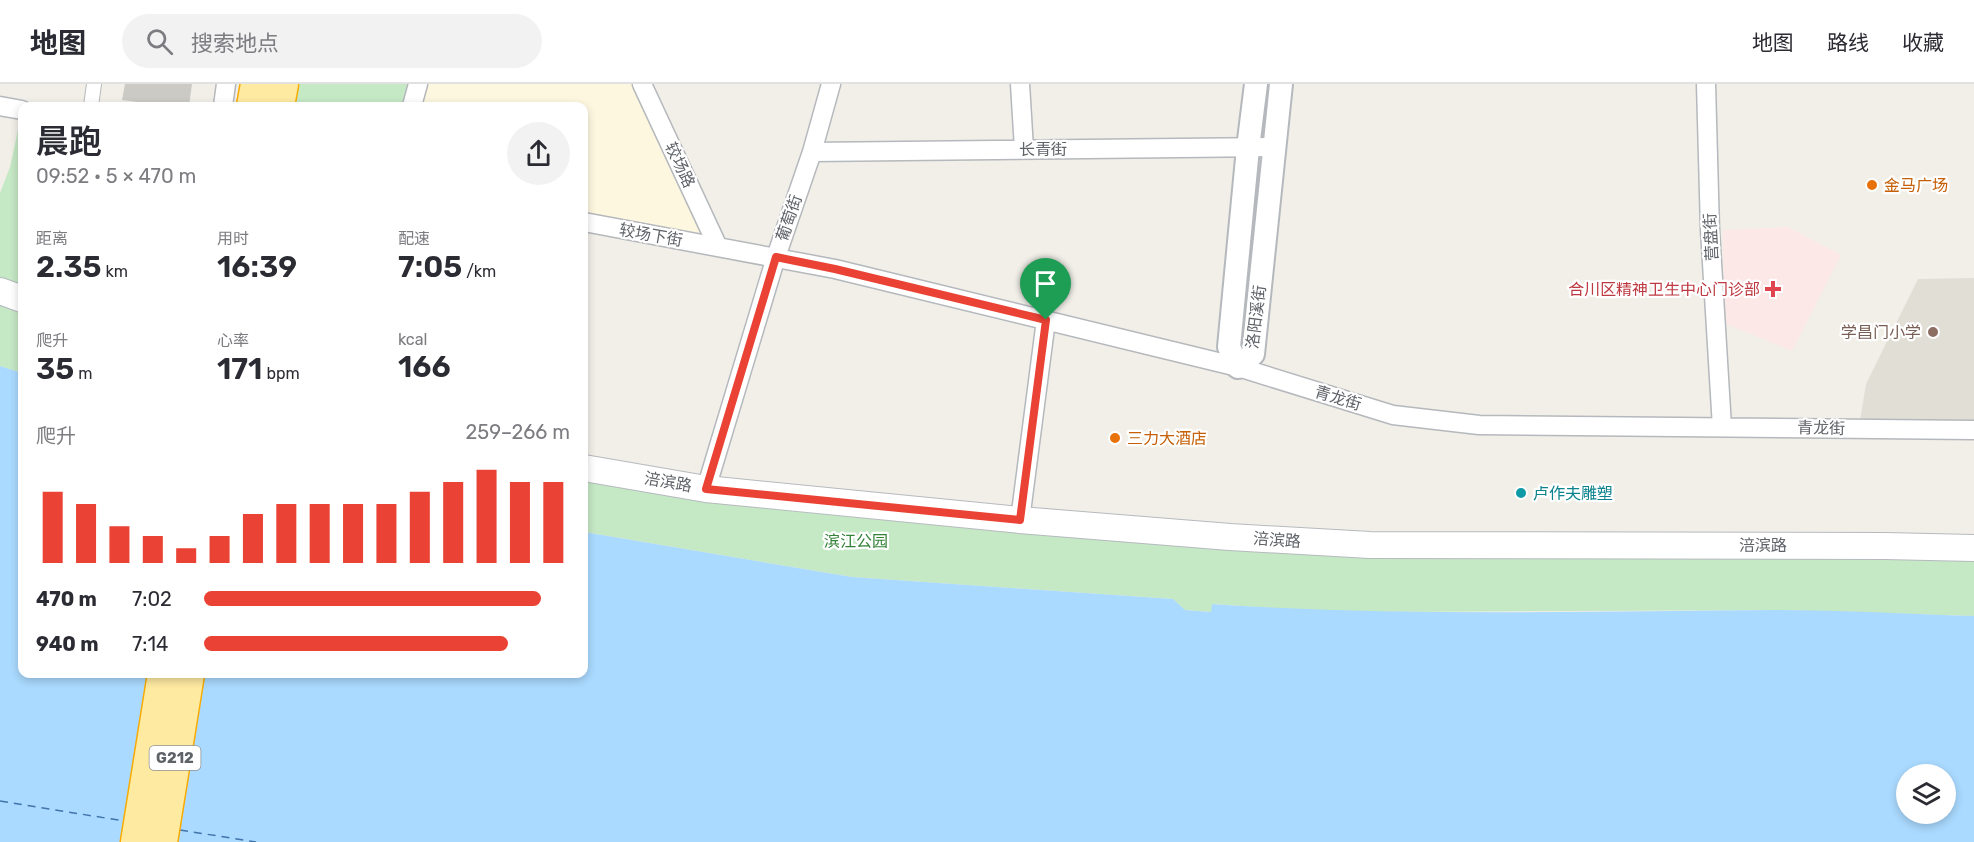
<!DOCTYPE html>
<html lang="zh">
<head>
<meta charset="utf-8">
<style>
	:root { --surface:#fff; --page:#f2f2f3; --text:#2b2b33; --muted:#7c7c81; --line:#e1e1e2; --accent:#ea4335 }
	body { margin:0; font-family:Rubik,"Noto Sans SC",sans-serif; background:var(--page); color:var(--text); height:100vh; display:flex; flex-direction:column; font-size:22px; white-space:nowrap }
	* { box-sizing:border-box; margin:0 }
	p { font-size:20px; color:var(--muted) }
	.icon { flex:none; width:33px; height:33px; fill:none; stroke:currentColor; stroke-width:2; stroke-linecap:round; stroke-linejoin:round }
	.map { position:relative; flex:1; overflow:hidden }
	.side { position:absolute; left:18px; top:18px; width:570px; height:576px; display:flex; flex-direction:column; background:var(--surface); border-radius:12px; box-shadow:0 3px 9px #0003 }
	.side>* { flex:none }
	.tools { position:absolute; left:1896px; top:680px; display:grid; gap:12px }
	.tools a { display:grid; place-items:center; width:60px; height:60px; border-radius:50%; background:var(--surface); box-shadow:0 3px 9px #0003; font-size:30px }
	.pin { position:absolute; display:grid; place-items:center; width:51px; height:51px; color:#fff; margin:-62px -26px; border-radius:50% 50% 50% 0; rotate:-45deg; box-shadow:0 0 6px #0007 }
	.pin .icon { rotate:45deg }
	.round { display:grid; place-items:center; flex:none; width:63px; height:63px; border-radius:32px; background:var(--page) }
	.summary { display:flex; align-items:center; justify-content:space-between; height:102px; padding:0 18px }
	h1 { font-size:33px; font-weight:600; line-height:45px }
	.figures { display:grid; grid-template-columns:repeat(3,1fr); gap:9px; height:102px; padding:6px 18px }
	.figures div { display:grid; align-content:center }
	.figures b { font-size:30px; font-weight:600 }
	.figures small { font-size:16px; font-weight:400 }
	.figures p { font-size:16px }
	.chart { height:168px; padding:12px 18px }
	.chart p { display:flex; justify-content:space-between }
	.chart svg { width:100%; height:108px; margin-top:6px; stroke:var(--accent); stroke-width:6 }
	ul { padding:0 18px; list-style:none; font-size:20px }
	li { display:grid; grid-template-columns:96px 72px 1fr; align-items:center; height:45px }
	li i { height:15px; border-radius:8px; background:var(--accent) }
	header { display:flex; align-items:center; gap:36px; box-sizing:border-box; height:84px; padding:0 30px; background:var(--surface); border-bottom:2px solid var(--line) }
	header strong { font-size:28px }
	nav { display:flex; gap:33px; margin-inline-start:auto; font-size:21px }
	.search { width:420px; height:54px; background:var(--page); display:flex; align-items:center; gap:15px; box-sizing:border-box; padding:0 21px; border-radius:33px; color:var(--muted); font-size:22px }
	.map>svg:first-child { display:block }
</style>
</head>
<body>
<header>
<strong>地图</strong>
<div class="search"><svg class="icon" aria-label="search" viewBox="0 0 24 24"><circle cx="10" cy="10" r="6"/><path d="M15 15l6 6"/></svg>搜索地点</div>
<nav><a>地图</a><a>路线</a><a>收藏</a></nav>
</header>
<div class="map">
<svg width="1974" height="758" viewBox="0 0 1974 758">
	<rect width="100%" height="100%" fill="#f1efe8"/>
	<path fill="#fef7e0" d="M418 0H641L718 163 584 138V22H412Z"/>
	<path fill="#e1ded6" d="M1974 194V339L1860 337 1866 300 1918 195Z"/>
	<path fill="#fce8e6" d="M1788 143 1841 171 1792 267 1724 239 1723 146Z"/>
	<path fill="#c5e8c5" d="M284 0H418L412 22H280Z
		M22 27V289L0 282V109L10 83Z
		M584 384 1230 453 1974 464V532L1778 526 1375 528 1301 526 1212 520V528L1185 526 1173 515 852 493 584 448Z"/>
	<path fill="#aadaff" fill-rule="evenodd" d="M0 282 22 289V590H584V448L852 493 1173 515 1185 526 1211 528 1212 520C1399 533 1587 527 1775 526 1841 526 1908 530 1974 532V758H0ZM1906 690H1946V729H1906Z"/>
	<g fill="none" stroke-linecap="round" stroke-linejoin="round">
		<path stroke="#4174aa" stroke-width="1.5" stroke-dasharray="8 6" stroke-linecap="butt" d="M0 717 124 737
			M180 746 256 758"/>
	</g>
	<path fill="#cccac5" d="M125 0H192L189 22H167L122 16Z"/>
	<g fill="none" stroke-linecap="round" stroke-linejoin="round">
		<defs>
			<path id="pedestrian" d="M91 22 94 0"/>
			<path id="minor" d="M642 0 718 163
				M1020 0 1024 65
				M1706 0 1710 146 1722 343
				M0 22 22 26
				M223 22 226 0
				M412 22 418 0
				M812 68 1274 63
				M584 138 835 185 1238 283 1393 331 1479 341 1974 346
				M706 405 776 173 812 68 831 0
				M1020 436 1046 236"/>
			<path id="tertiary" d="M1256 0 1248 64 1229 263 1238 283 1253 270 1281 0"/>
			<path id="secondary" d="M0 207 22 215
				M584 384 706 405 1020 436 1230 453 1370 461 1885 462 1974 464"/>
			<path id="trunk" d="M252 22 256 0
				M279 22 283 0
				M136 758 163 590
				M162 758 189 590"/>
		</defs>
		<use href="#pedestrian" stroke="#b5b8bc" stroke-width="16"/>
		<use href="#minor" stroke="#b5b8bc" stroke-width="21"/>
		<use href="#tertiary" stroke="#b5b8bc" stroke-width="26"/>
		<use href="#secondary" stroke="#b6babf" stroke-width="28"/>
		<use href="#trunk" stroke="#f9ab00" stroke-width="33"/>
		<use href="#pedestrian" stroke="#fff" stroke-width="14"/>
		<use href="#minor" stroke="#fff" stroke-width="18"/>
		<use href="#tertiary" stroke="#fff" stroke-width="22"/>
		<use href="#secondary" stroke="#fff" stroke-width="26"/>
		<use href="#trunk" stroke="#feeaa1" stroke-width="30"/>
	</g>
	<g fill="none" stroke-linecap="round" stroke-linejoin="round">
		<defs>
			<path id="route" d="M776 173 835 185 1046 236 1020 436 706 405Z"/>
		</defs>
		<use href="#route" stroke="#fff" stroke-width="12"/>
		<use href="#route" stroke="#ea4335" stroke-width="8"/>
	</g>
	<g fill="#e8710a" stroke="#fff" stroke-width="2">
		<circle cx="1872" cy="101" r="6"/>
		<circle cx="1115" cy="354" r="6"/>
	</g>
	<path fill="#e0444e" stroke="#fff" stroke-width="2" d="M1770 196h6v6h6v6h-6v6h-6v-6h-6v-6h6z"/>
	<circle fill="#8d6e63" stroke="#fff" stroke-width="2" cx="1933" cy="248" r="6"/>
	<circle fill="#0f9aa8" stroke="#fff" stroke-width="2" cx="1521" cy="409" r="6"/>
	<g text-anchor="middle" dominant-baseline="central" stroke-width="4.5" stroke-linejoin="round" paint-order="stroke">
		<rect fill="#fff" stroke="#8f9295" stroke-width="1.5" x="149.5" y="662" width="51" height="24" rx="4.5"/>
		<g font-size="15" font-weight="bold" fill="#5f6368">
			<text x="175" y="674">G212</text>
		</g>
		<g font-size="16" fill="#5f6368" stroke="#fff">
			<text x="1043" y="65">长青街</text>
			<text transform="translate(680 81) rotate(65)">较场路</text>
			<text transform="translate(789 134) rotate(-71)">葡萄街</text>
			<text transform="translate(651 151) rotate(10)">较场下街</text>
			<text transform="translate(1711 153) rotate(-93)">营盘街</text>
			<text transform="translate(1256 233) rotate(-83)">洛阳溪街</text>
			<text transform="translate(1338 314) rotate(17)">青龙街</text>
			<text transform="translate(1821 344) rotate(1)">青龙街</text>
			<text transform="translate(668 398) rotate(10)">涪滨路</text>
			<text transform="translate(1277 456) rotate(4)">涪滨路</text>
			<text x="1763" y="461">涪滨路</text>
		</g>
		<g font-size="16" fill="#c56008" stroke="#fff" text-anchor="start">
			<text x="1884" y="101">金马广场</text>
			<text x="1127" y="354">三力大酒店</text>
		</g>
		<g font-size="16" fill="#be3a42" stroke="#fff" text-anchor="end">
			<text x="1760" y="205">合川区精神卫生中心门诊部</text>
		</g>
		<g font-size="16" fill="#785e54" stroke="#fff" text-anchor="end">
			<text x="1921" y="248">学昌门小学</text>
		</g>
		<g font-size="16" fill="#0d838f" stroke="#fff" text-anchor="start">
			<text x="1533" y="409">卢作夫雕塑</text>
		</g>
		<g font-size="16" fill="#348238" stroke="#fff">
			<text x="856" y="457">滨江公园</text>
		</g>
	</g>
</svg>
<div class="tools">
<a><svg class="icon" aria-label="layers" viewBox="0 0 24 24"><path d="M12 4l9 5-9 5-9-5zM3 14l9 5 9-5"/></svg></a>
</div>
<div class="pin" style="left:1046px;top:236px;background:#1e9e55"><svg class="icon" aria-label="arrive" viewBox="0 0 24 24"><path d="M6 21V4h12l-3 4 3 4H6"/></svg></div>
<section class="side">
<div class="summary"><div><h1>晨跑</h1><p>09:52 · 5 × 470 m</p></div><a class="round"><svg class="icon" aria-label="share" viewBox="0 0 24 24"><path d="M12 15V3M7 8l5-5 5 5M5 13v7h14v-7"/></svg></a></div>
<div class="figures">
<div><p>距离</p><b>2.35<small> km</small></b></div>
<div><p>用时</p><b>16:39</b></div>
<div><p>配速</p><b>7:05<small> /km</small></b></div>
</div>
<div class="figures">
<div><p>爬升</p><b>35<small> m</small></b></div>
<div><p>心率</p><b>171<small> bpm</small></b></div>
<div><p>kcal</p><b>166</b></div>
</div>
<div class="chart"><p><span>爬升</span>259–266 m</p>
<svg viewBox="0 0 160 44" preserveAspectRatio="none"><path d="M5 44V15M15 44V20M25 44V29M35 44V33M45 44V38M55 44V33M65 44V24M75 44V20M85 44V20M95 44V20M105 44V20M115 44V15M125 44V11M135 44V6M145 44V11M155 44V11"/></svg>
</div>
<ul>
<li><b>470 m</b>7:02<i style="width:92%"></i></li>
<li><b>940 m</b>7:14<i style="width:83%"></i></li>
</ul>
</section>
</div>
</body>
</html>
